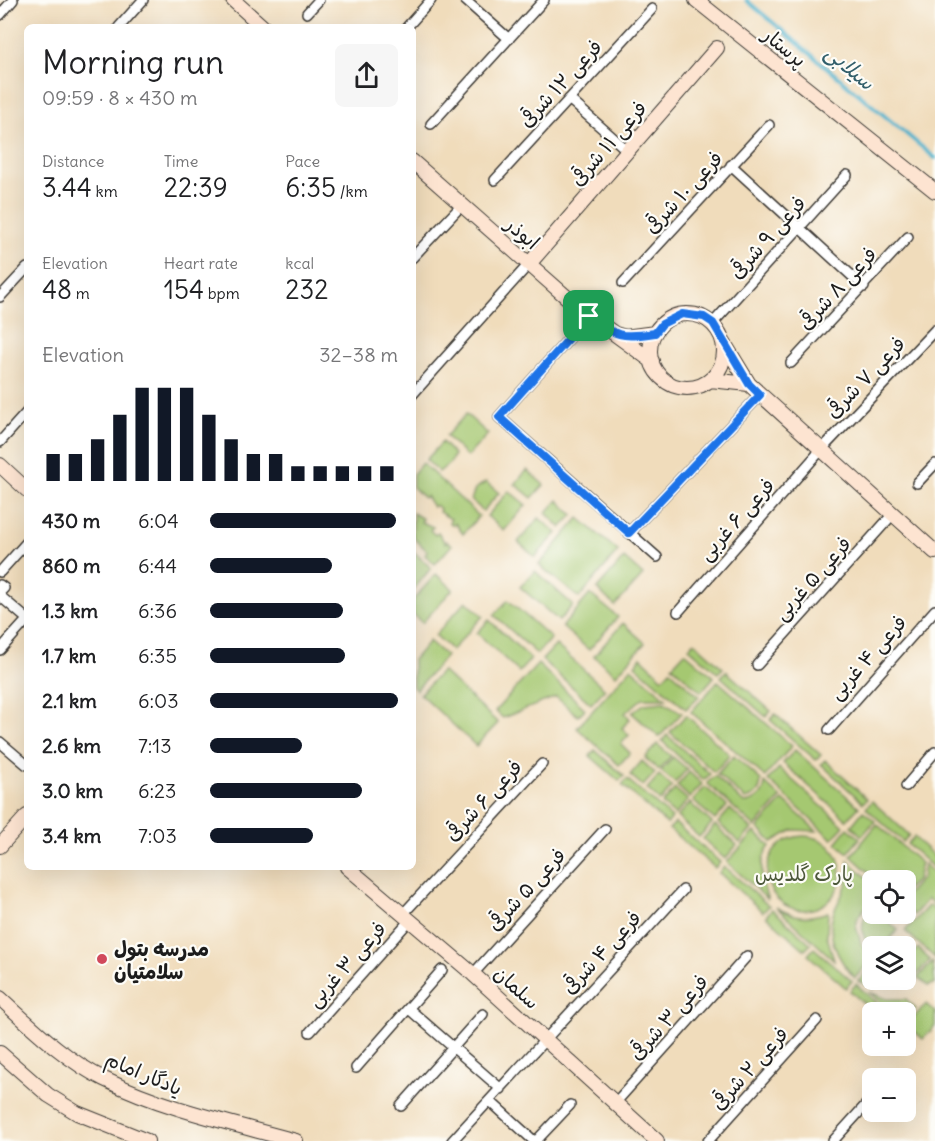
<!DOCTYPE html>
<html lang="en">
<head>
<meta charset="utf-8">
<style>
	:root { --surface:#fff; --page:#f6f6f6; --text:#202124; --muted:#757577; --accent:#111827 }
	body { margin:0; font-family:Delius,"Playpen Sans Arabic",sans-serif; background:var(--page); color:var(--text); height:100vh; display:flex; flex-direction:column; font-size:22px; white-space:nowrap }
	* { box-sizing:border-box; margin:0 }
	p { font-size:20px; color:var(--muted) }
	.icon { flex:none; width:33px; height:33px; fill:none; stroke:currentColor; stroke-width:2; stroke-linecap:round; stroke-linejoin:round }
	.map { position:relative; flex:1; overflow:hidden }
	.side { position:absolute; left:24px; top:24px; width:392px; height:846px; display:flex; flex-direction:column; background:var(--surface); border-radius:9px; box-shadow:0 6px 24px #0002 }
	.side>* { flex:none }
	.buttons { position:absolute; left:862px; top:870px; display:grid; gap:12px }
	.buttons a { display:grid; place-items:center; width:54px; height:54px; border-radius:9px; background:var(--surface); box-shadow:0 6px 24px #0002; font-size:30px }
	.pin { position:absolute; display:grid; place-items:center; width:51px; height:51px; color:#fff; margin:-26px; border-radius:12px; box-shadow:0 3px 9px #0006 }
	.round { display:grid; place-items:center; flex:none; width:63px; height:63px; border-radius:9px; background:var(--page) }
	.headline { display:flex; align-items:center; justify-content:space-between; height:102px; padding:0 18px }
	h1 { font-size:33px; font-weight:600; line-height:45px }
	.figures { display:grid; grid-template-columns:repeat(3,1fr); gap:9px; height:102px; padding:6px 18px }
	.figures div { display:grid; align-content:center }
	.figures b { font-size:26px; font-weight:600 }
	.figures small { font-size:16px; font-weight:400 }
	.figures p { font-size:16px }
	.chart { height:168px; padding:12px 18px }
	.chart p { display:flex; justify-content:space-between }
	.chart svg { width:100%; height:108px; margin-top:6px; stroke:var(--accent); stroke-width:6 }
	ul { padding:0 18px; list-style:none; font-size:20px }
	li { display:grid; grid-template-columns:96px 72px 1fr; align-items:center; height:45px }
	li i { height:15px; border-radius:8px; background:var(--accent) }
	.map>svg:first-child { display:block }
</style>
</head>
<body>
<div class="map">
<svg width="935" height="1141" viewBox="0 0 935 1141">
	<rect width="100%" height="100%" fill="#fdfcf7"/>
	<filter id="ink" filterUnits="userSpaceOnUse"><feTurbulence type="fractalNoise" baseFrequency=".0167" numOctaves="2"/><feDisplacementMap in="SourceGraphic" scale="12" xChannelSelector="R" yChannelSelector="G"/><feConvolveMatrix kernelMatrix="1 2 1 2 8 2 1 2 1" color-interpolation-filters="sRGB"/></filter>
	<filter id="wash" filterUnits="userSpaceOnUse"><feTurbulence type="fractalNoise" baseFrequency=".008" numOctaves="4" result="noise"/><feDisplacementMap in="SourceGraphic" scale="24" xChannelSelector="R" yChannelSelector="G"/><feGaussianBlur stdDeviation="1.35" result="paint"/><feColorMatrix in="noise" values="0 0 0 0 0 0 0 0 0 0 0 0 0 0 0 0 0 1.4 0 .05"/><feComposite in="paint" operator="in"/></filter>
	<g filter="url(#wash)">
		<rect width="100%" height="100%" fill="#f0dcbb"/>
		<path fill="#a5c871" stroke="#607246" stroke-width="1.5" d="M466 414 488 434 467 457 446 436Z
			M442 442 454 454 451 462 439 472 426 460Z
			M422 463 479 516 463 534 455 523 453 525 449 522 451 519 439 512 440 509 436 505 433 507 426 496 424 498 413 487V474Z
			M527 470 544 485 532 498 515 484Z
			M486 482 499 493 483 511 471 500 475 489Z
			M509 491 526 505 504 531 487 516Z
			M558 500 573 515 561 528 546 513Z
			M413 513 423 519 421 522 433 527 430 530 435 535 438 532 445 543 447 541 452 545 435 564 425 555 427 551 413 537Z
			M539 518 557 533 535 557 518 542Z
			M579 518 618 551 579 598 539 565Z
			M413 551 431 568 413 590H412Z
			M624 558 643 575 615 606 597 589Z
			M535 571 573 605 559 621 520 587Z
			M436 574 453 589 422 623 413 614V600Z
			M590 594 618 617 589 650 562 627Z
			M508 600 551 638 537 654 494 615Z
			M466 601 483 616 452 650 435 635Z
			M489 620 531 659 519 672 477 633Z
			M623 623 645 643 616 675 594 656Z
			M429 641 446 656 416 690 413 687V660Z
			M694 642 723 668 718 673 689 648Z
			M556 645 605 689 591 704 542 660Z
			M685 652 714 677 701 692 672 666Z
			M641 657 663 678 670 670 699 696 686 709 635 665Z
			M538 664 585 709 578 716 556 697 503 718 495 711Z
			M631 668 666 698H643L625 713 630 719 622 728 629 735 621 744 630 753 619 765 577 728Z
			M442 671 498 723 476 746 420 694Z
			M726 671 771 711 766 717 721 677Z
			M718 681 792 746 765 777 691 712Z
			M664 702 682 713 659 737 632 713 644 704Z
			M775 714 821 755 816 760 770 720Z
			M686 715 730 755 714 772 670 732Z
			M667 735 710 774 704 780 662 741Z
			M657 744 671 756 659 770 645 758Z
			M595 750 624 776 619 781 590 756Z
			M795 750 859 807 847 820 783 763Z
			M734 756 761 780C761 791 756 797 745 799L717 774Z
			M673 757 687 769 675 783 661 771Z
			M825 760 867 799 863 803 821 764Z
			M642 761 655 773 643 786 630 775Z
			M779 768 844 826 832 839 768 780Z
			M689 772 702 784 690 798 677 786Z
			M659 775 672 787 660 801 647 789Z
			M715 776 744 803C756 802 764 795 765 783L781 798 755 827 707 783Z
			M627 779 672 818 667 824 622 785Z
			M705 787 727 806 715 820 693 801Z
			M675 789 688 800 675 815 662 804Z
			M783 800 817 831 793 830 772 842 758 828Z
			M872 801 909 835 903 842 866 808Z
			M690 803 712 823 699 837 677 817Z
			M730 809 752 829 740 843 718 823Z
			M863 811 875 821 862 836 851 826Z
			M675 823 720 862 715 868 669 829Z
			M877 824 921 863 917 880 906 890V880H877L851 856Z
			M715 825 737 845 725 859 703 839Z
			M848 828 860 838 848 853 836 843Z
			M755 832 770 846C757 862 761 882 768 900L727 862Z
			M767 873a37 37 0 1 1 74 0a37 37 0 1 1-74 0Z
			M914 837 935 857V869L907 844Z
			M848 860 873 883V902L871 900 858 917 856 926 862 946 872 959 855 978C838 960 824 934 835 909 845 888 850 884 848 860Z
			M924 864 935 874V905L928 899 914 915 906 908V895L922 878Z
			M724 866 769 906 763 912 719 873Z
			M929 905 935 910V958L905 931Z
			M776 907C795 918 808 919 828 912L827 936 834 960Z
			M871 907 873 914H879L898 930 883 946H873V953C861 939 858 921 871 907Z
			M772 909 811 944 805 950 766 916Z
			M814 948 852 981 846 988 808 955Z
			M918 948 930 960 916 975 906 965V960Z
			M933 962 935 983 928 986 918 977Z
			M873 965V980H883L874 989 858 981Z
			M856 984 887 1012H874L850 991Z
			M869 992 887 999H906L916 1009 906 1019V1012H892Z
			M926 1004 935 1012V1026L923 1039 907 1025Z"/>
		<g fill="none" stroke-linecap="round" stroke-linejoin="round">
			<path stroke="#4cb0cb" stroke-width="4" d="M746 0 935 158"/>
		</g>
	</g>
	<g filter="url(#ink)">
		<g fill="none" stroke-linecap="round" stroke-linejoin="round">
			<defs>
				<path id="street" d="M465 0 509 39
					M307 13 319 0
					M0 15 13 0
					M119 27 143 0
					M407 27 431 0
					M569 99 628 151
					M431 124 544 0
					M731 165 864 287
					M495 180 652 9
					M412 258 462 205
					M623 283 769 125
					M0 297 27 268
					M589 316 499 417 657 557
					M713 323 847 175
					M791 363 908 237
					M412 395 529 264
					M0 442 27 412
					M917 483 935 464
					M629 533 760 395
					M0 572 27 542
					M0 585 4 588 0 592
					M0 596 27 619
					M678 612 821 450 935 330
					M0 650 27 620
					M757 665 893 514
					M829 730 935 610
					M0 742 27 765
					M906 786 935 752
					M403 914 542 764
					M473 974 605 829
					M409 1009 501 1089
					M310 1032 410 920
					M356 1068 442 970
					M890 1078 894 1075
					M490 1101 534 1141
					M616 1102 747 956
					M401 1106 483 1014
					M452 1141 683 890
					M536 1141 570 1105
					M708 1141 817 1020
					M833 1141 873 1097"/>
				<path id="secondary" d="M233 0 263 27
					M696 0 935 191
					M412 161 579 308 652 361
					M529 264 717 48
					M650 351a37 37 0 1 1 74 0a37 37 0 1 1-74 0Z
					M615 334 625 337 655 333
					M724 343 749 384 935 552
					M710 380 749 384
					M0 465 27 490
					M0 846 27 816
					M347 867 473 974 657 1141
					M0 998C32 1027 65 1060 104 1079 165 1109 231 1123 296 1141
					M0 1053 48 1095 77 1113 147 1141"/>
			</defs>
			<use href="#street" stroke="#3c3934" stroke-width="12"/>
			<use href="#secondary" stroke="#3c3934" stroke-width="16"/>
			<use href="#street" stroke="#fff" stroke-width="9"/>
			<use href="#secondary" stroke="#fde4d1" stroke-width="14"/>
		</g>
	</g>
	<g fill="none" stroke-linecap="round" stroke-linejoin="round" filter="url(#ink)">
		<defs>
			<path id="route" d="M682 314 704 317 713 323 749 384 760 395 629 533 499 417 589 316C617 337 620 338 655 333L662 324Z"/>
		</defs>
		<use href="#route" stroke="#fff" stroke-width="12"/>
		<use href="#route" stroke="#1a73e8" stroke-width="8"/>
	</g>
	<circle fill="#d1495b" stroke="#fdfcf7" stroke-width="2" cx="102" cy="959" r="6"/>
	<g text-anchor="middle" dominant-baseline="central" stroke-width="4.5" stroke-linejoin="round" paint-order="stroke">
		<g font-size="20" fill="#1c1c1c" stroke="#fdfcf7">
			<text transform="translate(785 47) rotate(39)">پرستار</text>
			<text transform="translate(560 83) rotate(-47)">فرعی ۱۲ شرقی</text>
			<text transform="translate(608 143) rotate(-49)">فرعی ۱۱ شرقی</text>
			<text transform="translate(683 192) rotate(-47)">فرعی ۱۰ شرقی</text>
			<text transform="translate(523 233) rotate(41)">ابوذر</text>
			<text transform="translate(767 237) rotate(-48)">فرعی ۹ شرقی</text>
			<text transform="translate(837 288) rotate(-47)">فرعی ۸ شرقی</text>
			<text transform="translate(865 377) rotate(-46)">فرعی ۷ شرقی</text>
			<text transform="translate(736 519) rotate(-48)">فرعی ۶ غربی</text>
			<text transform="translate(812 578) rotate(-48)">فرعی ۵ غربی</text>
			<text transform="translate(867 657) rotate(-48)">فرعی ۴ غربی</text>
			<text transform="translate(483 800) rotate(-47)">فرعی ۶ شرقی</text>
			<text transform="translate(526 889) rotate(-47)">فرعی ۵ شرقی</text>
			<text transform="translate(601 952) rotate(-47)">فرعی ۴ شرقی</text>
			<text transform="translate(346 964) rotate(-48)">فرعی ۳ غربی</text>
			<text transform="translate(517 987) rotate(42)">سلمان</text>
			<text transform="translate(668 1017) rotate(-48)">فرعی ۳ شرقی</text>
			<text transform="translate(749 1068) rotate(-48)">فرعی ۲ شرقی</text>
			<text transform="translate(144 1073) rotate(23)">یادگار امام</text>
		</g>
		<g font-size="20" fill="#4c583a" stroke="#fdfcf7">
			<text x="804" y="873">پارک گلدیس</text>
		</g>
		<g font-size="20" font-weight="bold" fill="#1c1c1c" stroke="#fdfcf7" text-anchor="start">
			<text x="114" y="948">مدرسه بتول<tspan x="114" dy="23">سلامتیان</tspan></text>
		</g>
		<g font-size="21" font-style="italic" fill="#325f6b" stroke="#fdfcf7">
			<text transform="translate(850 67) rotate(40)">سیلابی</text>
		</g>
	</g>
</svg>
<div class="buttons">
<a><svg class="icon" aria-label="locate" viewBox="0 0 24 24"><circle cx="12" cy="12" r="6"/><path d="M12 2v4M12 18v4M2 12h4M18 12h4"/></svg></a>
<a><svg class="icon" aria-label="layers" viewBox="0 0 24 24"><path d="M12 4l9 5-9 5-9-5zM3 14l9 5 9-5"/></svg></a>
<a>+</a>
<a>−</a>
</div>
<div class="pin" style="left:589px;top:316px;background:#1e9e55"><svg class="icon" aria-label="arrive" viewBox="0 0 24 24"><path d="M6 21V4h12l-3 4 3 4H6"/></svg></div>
<section class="side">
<div class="headline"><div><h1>Morning run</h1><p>09:59 · 8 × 430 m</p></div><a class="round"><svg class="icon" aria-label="share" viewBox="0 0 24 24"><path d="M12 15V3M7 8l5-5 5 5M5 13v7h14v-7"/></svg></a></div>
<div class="figures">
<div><p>Distance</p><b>3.44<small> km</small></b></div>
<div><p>Time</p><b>22:39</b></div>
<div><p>Pace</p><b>6:35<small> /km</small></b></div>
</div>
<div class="figures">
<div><p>Elevation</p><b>48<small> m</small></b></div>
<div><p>Heart rate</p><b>154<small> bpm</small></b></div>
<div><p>kcal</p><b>232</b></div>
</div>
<div class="chart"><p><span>Elevation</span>32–38 m</p>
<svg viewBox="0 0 160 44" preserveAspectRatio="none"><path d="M5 44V33M15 44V33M25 44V27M35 44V17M45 44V6M55 44V6M65 44V6M75 44V17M85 44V27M95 44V33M105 44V33M115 44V38M125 44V38M135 44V38M145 44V38M155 44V38"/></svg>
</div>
<ul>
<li><b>430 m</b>6:04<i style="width:99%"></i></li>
<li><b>860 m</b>6:44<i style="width:65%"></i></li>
<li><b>1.3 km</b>6:36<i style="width:71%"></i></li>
<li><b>1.7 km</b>6:35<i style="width:72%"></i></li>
<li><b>2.1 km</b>6:03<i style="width:100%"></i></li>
<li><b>2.6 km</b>7:13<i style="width:49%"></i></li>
<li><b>3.0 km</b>6:23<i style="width:81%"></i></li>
<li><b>3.4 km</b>7:03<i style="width:55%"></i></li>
</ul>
</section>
</div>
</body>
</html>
